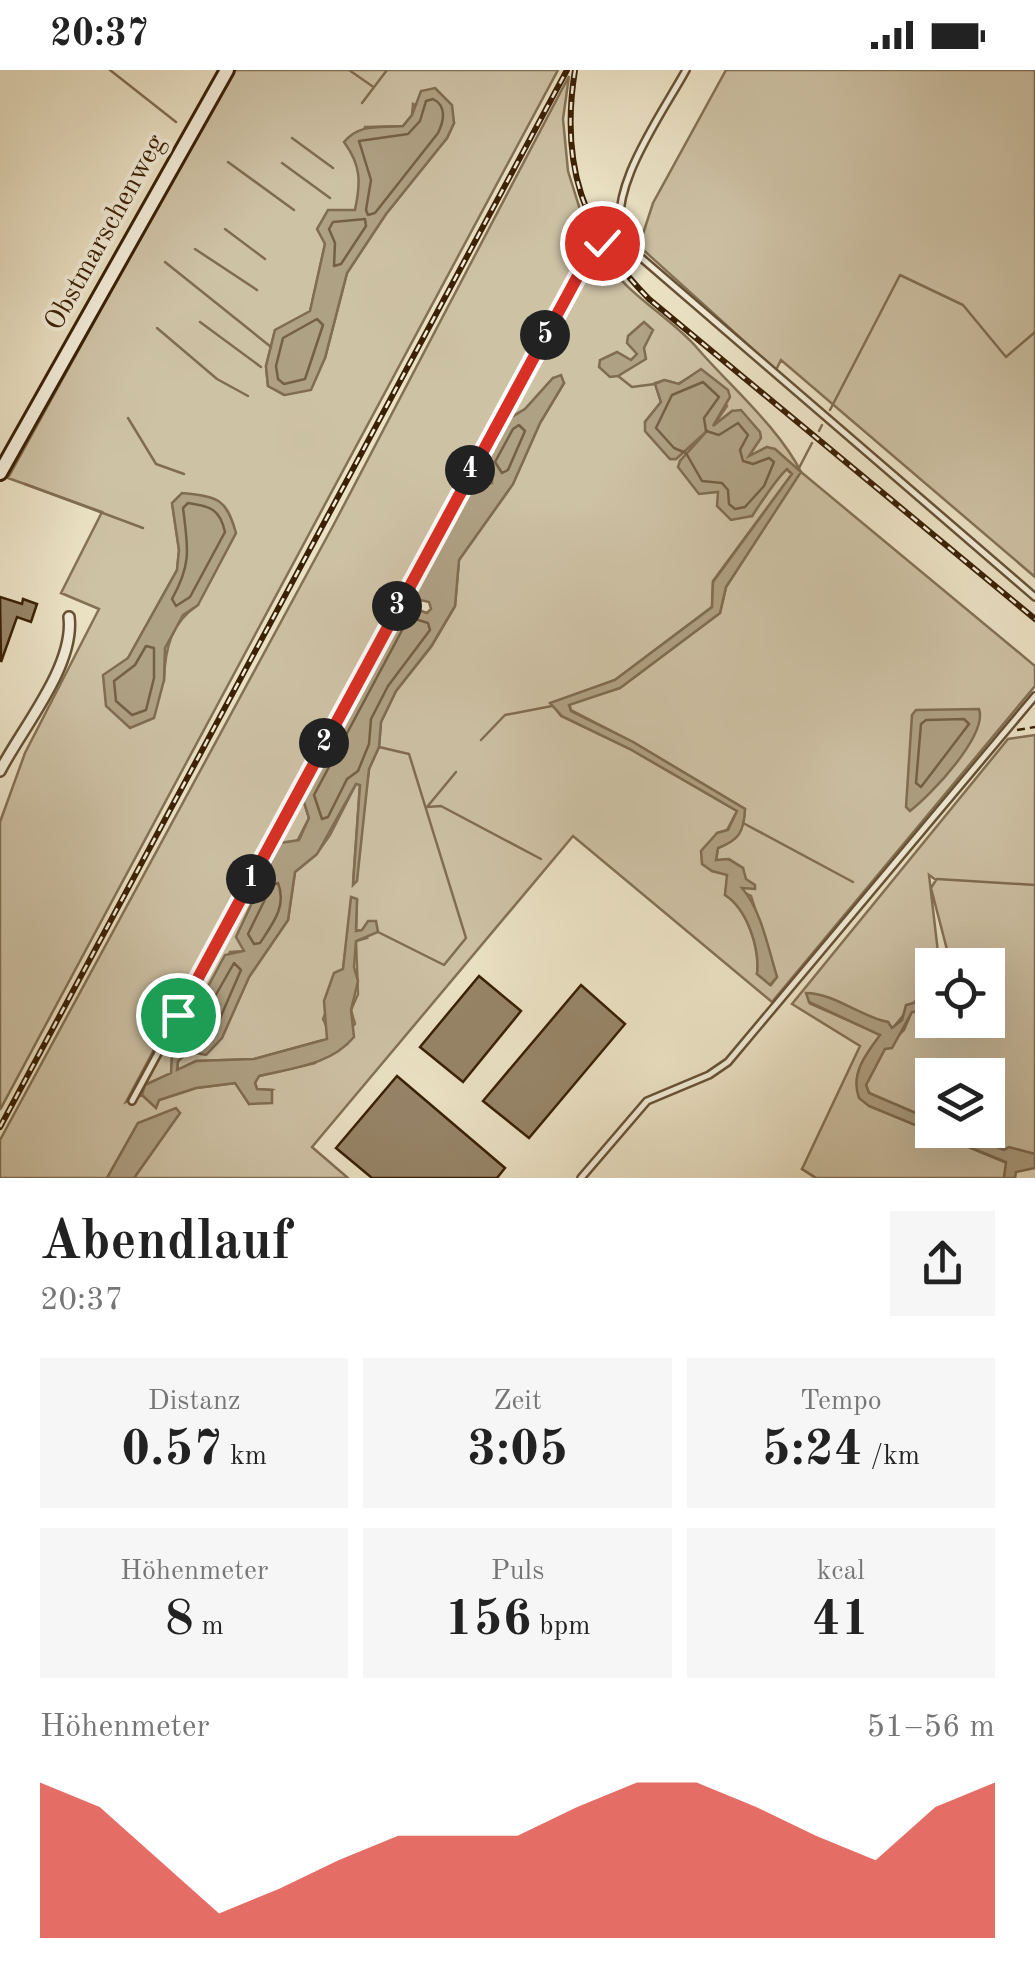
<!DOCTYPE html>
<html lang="de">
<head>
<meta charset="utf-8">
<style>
	:root { --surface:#fff; --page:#f6f6f6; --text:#222; --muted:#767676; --accent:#d93025 }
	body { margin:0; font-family:"Old Standard TT",serif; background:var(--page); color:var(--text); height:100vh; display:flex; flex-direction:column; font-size:38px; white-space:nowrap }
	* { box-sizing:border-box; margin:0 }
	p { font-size:32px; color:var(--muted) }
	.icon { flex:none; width:55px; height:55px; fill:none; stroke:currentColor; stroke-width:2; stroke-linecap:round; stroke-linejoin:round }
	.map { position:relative; height:1108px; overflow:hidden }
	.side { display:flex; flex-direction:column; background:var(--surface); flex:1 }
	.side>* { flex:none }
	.controls { position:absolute; left:915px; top:878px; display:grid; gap:20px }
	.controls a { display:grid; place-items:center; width:90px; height:90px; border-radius:0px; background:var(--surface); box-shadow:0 10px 40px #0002; font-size:50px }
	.pin { position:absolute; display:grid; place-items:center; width:85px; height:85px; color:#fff; margin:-42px; border:5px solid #fff; border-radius:50%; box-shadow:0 2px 10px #0007 }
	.km { position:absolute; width:50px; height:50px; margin:-25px; border-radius:50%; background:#222; color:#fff; font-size:28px; line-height:50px; text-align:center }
	.round { display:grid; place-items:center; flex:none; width:105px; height:105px; border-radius:0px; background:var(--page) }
	.head { display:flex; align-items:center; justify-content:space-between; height:170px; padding:0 40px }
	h1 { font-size:55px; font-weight:800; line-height:75px }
	.stats { display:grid; grid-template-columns:repeat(3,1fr); gap:15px; height:170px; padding:10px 40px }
	.stats div { display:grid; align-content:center; border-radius:0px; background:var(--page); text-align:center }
	.stats b { font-size:50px; font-weight:800 }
	.stats small { font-size:28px; font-weight:400 }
	.stats p { font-size:28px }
	.chart { height:280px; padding:20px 40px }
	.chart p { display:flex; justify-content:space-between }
	.chart svg { width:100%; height:180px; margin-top:10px; fill:var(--accent); opacity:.7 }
	.status { display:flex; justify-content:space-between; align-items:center; height:70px; padding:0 50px; background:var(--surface); direction:ltr }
	.status svg { height:28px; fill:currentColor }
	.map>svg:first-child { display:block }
</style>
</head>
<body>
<div class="status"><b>20:37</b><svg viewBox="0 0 49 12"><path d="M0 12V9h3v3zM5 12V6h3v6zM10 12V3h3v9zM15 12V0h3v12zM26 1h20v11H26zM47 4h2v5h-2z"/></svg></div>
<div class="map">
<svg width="1035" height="1108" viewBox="0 0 1035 1108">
	<rect width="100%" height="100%" fill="#ece3c6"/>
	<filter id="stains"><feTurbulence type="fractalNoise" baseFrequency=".002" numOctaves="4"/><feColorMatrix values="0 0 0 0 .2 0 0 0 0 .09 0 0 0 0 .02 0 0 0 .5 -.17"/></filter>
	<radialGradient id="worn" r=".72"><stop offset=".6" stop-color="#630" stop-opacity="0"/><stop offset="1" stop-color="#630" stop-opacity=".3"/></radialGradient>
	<path fill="#cec2a5" stroke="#847154" stroke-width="2.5" fill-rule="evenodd" d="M233 0H558L0 1040V752L25 683 99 539 61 523 102 442 8 408ZM413 34 454 53 447 68 386 144 347 203 325 288 284 325 268 316 266 296 275 260 310 242 325 174 355 141 362 111 356 87 365 57 403 56 412 45ZM172 433 198 535C171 553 165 578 164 610L128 588 177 500 179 480Z
		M726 0H1035V507L781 290 776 300 639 176 653 133Z
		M569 6 563 49 568 101 591 175 522 294 126 1032 142 1025 156 1037 159 1030 196 1018 236 1013 249 1034 272 1020 257 1019 255 1013 259 1006 315 993 355 954 351 940 358 924 356 871 367 868 362 860 356 861 357 830 352 828 343 900 323 949 329 962 327 969 254 989 196 991 177 1001 178 991 191 979 198 963 202 966 194 978 222 967 249 907 288 850 295 802 316 785 330 765 356 714H360L353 813 369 699 379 677 381 652 396 621 431 577 455 536 459 490 513 414 540 353 564 313 553 308 525 339 505 351 546 271 600 181C623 224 668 244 698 279 731 317 779 358 801 402L1035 596V616L772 932 573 766 312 1077 348 1108H134L179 1044 138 1053 107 1108H0V1070L334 454ZM701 300 727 336 713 356 732 341 749 387 767 377 800 402 726 517 720 543 620 618 569 634 571 640 633 672 745 739C743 762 739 770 718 778L716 791 729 789 743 798V822L751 826 777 907 771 915 757 904C760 877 747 839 725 825L728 804 712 801 717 763 727 760 737 741 630 679 561 646 551 633 615 610 712 537 713 511 792 404 786 399C775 409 761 432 752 446L680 391 708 360 676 389H670L646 362 645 352 661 332 655 313 665 310 678 314Z
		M1035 665V1084L1009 1078 1004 1080 957 1060H988V1005H932V1050L869 1023 866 1015 885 978 904 960 912 941H932V950H988V895H951L931 818 936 810 929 805 939 891V895H932V928L926 932 916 930 892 959 888 952 809 933 881 965C866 983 850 1004 860 1028L869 1036 1007 1093 1004 1108H816L802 1099 860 976 792 934 1008 669Z
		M302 726 309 748 243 876 244 881 230 882 171 1004 145 1015Z"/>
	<path fill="#afa184" stroke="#806d51" stroke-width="2.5" d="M435 18 452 35 454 53 447 68 386 144 347 203 325 288 311 320 285 325 268 316 266 296 275 260 310 241 325 174 317 159 328 140H355C361 112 361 95 344 72 360 53 380 58 403 56L412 45 421 21Z
		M644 252 653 260 644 278 646 289 618 306 610 307 599 297 600 290 617 282 631 290 637 284 627 273 628 266Z
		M701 299 728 320 730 327 713 356 732 341 741 340 760 362 761 368 749 386 767 377 775 379 801 402 726 517 720 543 620 618 569 635 571 641 633 672 745 739C744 762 739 770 718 778L716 790 728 789 743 798 746 809 755 815V819L742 818C761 840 768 877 777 907L770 915 757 904C760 878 747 839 725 825L727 805 712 801 702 794 701 781 717 763 728 760 737 741 630 679 562 646 550 633 615 610 712 537 713 512 792 404 787 399C776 409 761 433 752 446L731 450 717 436 718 422 699 424 678 397 680 391 708 360 676 389H670L645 361V352L661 332 655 314 664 310 679 314Z
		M561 305 564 313 540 353 513 414 459 490 455 536 432 575 396 621 381 652 379 677 369 699 357 811 353 815 360 715 356 714 317 784 295 802 288 850 249 907 222 968 206 985 196 983 201 966 198 964 191 979 178 991 177 1000 196 991 254 989 327 969 324 931 334 903 343 899 351 827 357 829 356 861 362 860 368 851H376L378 862 356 871 354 897 358 911 351 940 354 967C331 995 292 998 259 1006L255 1013 257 1019 272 1020V1033L249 1034 235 1013 196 1018 159 1030 156 1038 142 1025 145 1015 171 1003 172 983 225 885 244 881 236 867 280 773 299 770 309 748 302 726 402 539 407 536 427 543 431 539 429 532 416 529 412 521 473 413H492V407L481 397 505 351 525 339 553 308Z
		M182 423C217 427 226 427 236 463L198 535 183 545 165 578 164 610 154 648 130 658 106 636 103 605 128 588 177 500 179 480 172 433Z
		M979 639C988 665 931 725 910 741L906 737 912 645 916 640Z
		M806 923C834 923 861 947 888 952L892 958 902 950 906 935 932 928V941L912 942 892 978 885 979 866 1015 869 1023 932 1050V1060H957L1004 1080 1009 1077 1035 1084V1098L1016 1102 1015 1108H1004L1006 1092 869 1036 859 1028C850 1004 866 984 880 965L809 932Z
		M176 1038 180 1043 134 1108H107L138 1053Z"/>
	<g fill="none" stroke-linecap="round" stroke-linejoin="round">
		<path stroke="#746044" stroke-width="2.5" d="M433 29C447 36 444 51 438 63L375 143 368 145 366 140 371 110 359 71 408 64 420 51 426 31Z
			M365 149 366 156 341 194 334 196 335 173 329 159 333 152Z
			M317 249 323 255 305 309 284 314 278 309 276 296 283 268Z
			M703 312 719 327 704 348 706 361 719 365 738 353 748 365 740 380 743 391 753 394 769 388 774 392 764 416 745 437 735 439 729 434 728 420 722 413 702 411 686 383 674 378 656 358 672 325Z
			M519 355 525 361 508 400 502 403 495 392 513 359Z
			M188 433C210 436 220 439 225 462L190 527 176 536 172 529C192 493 188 478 183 438Z
			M412 548 428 553 430 560 388 616 371 649 369 674 358 701 347 709 328 747 322 749 314 725 407 551Z
			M146 576 154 578V608L146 640 132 645 116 631 114 611 135 595Z
			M926 650 964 649 969 654 921 717 916 713 921 654Z
			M278 813C287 836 273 853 260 873L254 874 248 864 272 815Z
			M234 893 241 900 214 962 201 971 194 963Z"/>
		<path stroke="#806d51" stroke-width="2.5" d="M110 0 176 52
			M349 0 372 16
			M362 33 387 0
			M292 68 333 98
			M228 92 294 140
			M282 93 330 128
			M225 159 265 189
			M195 179 257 220
			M165 192 271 277
			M200 252 261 297
			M157 258 217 309 248 326
			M618 306 632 317 655 314
			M830 340 900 205 963 235 1006 287 1035 262
			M128 348 156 394 184 404
			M819 361 822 355
			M799 398 812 373
			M25 414 143 458
			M481 670 505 645 552 636
			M456 702 427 737 441 736 541 789
			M743 753 853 812
			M937 809 1035 815
			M378 862 444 895 466 868 409 684 379 677
			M802 1099 816 1108"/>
	</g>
	<path fill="#978569" stroke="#3a2004" stroke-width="2.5" d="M0 527 22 534 23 529 37 534 31 552 17 547 1 592Z
		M479 906 521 941 463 1012 420 977Z
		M581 915 625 954 529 1068 483 1031Z
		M397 1006 505 1098 497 1108H372L336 1078Z"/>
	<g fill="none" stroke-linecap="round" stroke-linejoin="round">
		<defs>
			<path id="lane" d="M686 0C662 44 603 124 624 173L1035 527
				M132 1031 587 191 602 173 619 161
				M581 1108 647 1031 709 1005 728 992 1035 626"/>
			<path id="street" d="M0 701C22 658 75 596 69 547"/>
			<path id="secondary" d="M0 403 227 0"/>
		</defs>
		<use href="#lane" stroke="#665134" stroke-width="10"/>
		<use href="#street" stroke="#665134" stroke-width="14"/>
		<use href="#secondary" stroke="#3a2004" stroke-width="18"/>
		<path stroke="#3a2004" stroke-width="2.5" stroke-dasharray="8 5" stroke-linecap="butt" d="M1017 660 1035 657"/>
		<use href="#lane" stroke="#f3edda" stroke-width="5"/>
		<use href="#street" stroke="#f3edda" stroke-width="9"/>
		<use href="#secondary" stroke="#f3edda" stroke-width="12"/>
		<defs>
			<path id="rail" d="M575 0C560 94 582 161 649 229L1035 549
				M0 1057 567 0"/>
		</defs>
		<use href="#rail" stroke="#3a2004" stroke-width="6"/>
		<use href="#rail" stroke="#f3edda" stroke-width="2.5" stroke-dasharray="8" stroke-linecap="butt"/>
	</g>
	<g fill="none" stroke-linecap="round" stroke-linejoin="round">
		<defs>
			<path id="route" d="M178 945 586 191 602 173"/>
		</defs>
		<use href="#route" stroke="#fff" stroke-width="20"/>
		<use href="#route" stroke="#d93025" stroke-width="12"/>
	</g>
	<g text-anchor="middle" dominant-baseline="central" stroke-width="8" stroke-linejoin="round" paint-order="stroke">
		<g font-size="28" fill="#3a2004" stroke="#f3edda">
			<text transform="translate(106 163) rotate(-61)">Obstmarschenweg</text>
		</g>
	</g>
	<rect width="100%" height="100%" filter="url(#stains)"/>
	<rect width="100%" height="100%" fill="url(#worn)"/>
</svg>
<div class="controls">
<a><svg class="icon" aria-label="locate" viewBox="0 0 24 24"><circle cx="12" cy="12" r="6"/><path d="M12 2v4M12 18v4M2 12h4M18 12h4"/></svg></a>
<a><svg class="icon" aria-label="layers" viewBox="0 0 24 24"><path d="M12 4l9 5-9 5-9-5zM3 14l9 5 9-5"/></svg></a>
</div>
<div class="pin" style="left:178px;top:945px;background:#1e9e55"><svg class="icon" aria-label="arrive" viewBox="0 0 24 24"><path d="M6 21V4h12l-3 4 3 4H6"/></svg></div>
<div class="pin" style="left:602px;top:173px;background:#d93025"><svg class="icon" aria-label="check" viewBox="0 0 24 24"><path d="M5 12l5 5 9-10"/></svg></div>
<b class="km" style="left:251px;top:809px">1</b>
<b class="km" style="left:324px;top:673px">2</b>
<b class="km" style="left:397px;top:536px">3</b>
<b class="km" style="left:470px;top:400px">4</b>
<b class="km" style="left:545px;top:265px">5</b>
</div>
<section class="side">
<div class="head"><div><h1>Abendlauf</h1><p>20:37</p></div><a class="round"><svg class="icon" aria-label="share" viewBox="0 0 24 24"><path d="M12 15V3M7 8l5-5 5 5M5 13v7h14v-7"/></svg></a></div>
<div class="stats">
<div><p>Distanz</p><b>0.57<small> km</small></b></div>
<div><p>Zeit</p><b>3:05</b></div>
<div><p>Tempo</p><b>5:24<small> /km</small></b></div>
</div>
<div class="stats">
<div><p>Höhenmeter</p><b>8<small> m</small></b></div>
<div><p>Puls</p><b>156<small> bpm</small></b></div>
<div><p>kcal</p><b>41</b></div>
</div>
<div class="chart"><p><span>Höhenmeter</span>51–56 m</p>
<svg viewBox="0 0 160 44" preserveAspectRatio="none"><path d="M0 44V6L10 12L20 25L30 38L40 32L50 25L60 19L70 19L80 19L90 12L100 6L110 6L120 12L130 19L140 25L150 12L160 6V44z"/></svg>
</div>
</section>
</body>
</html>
